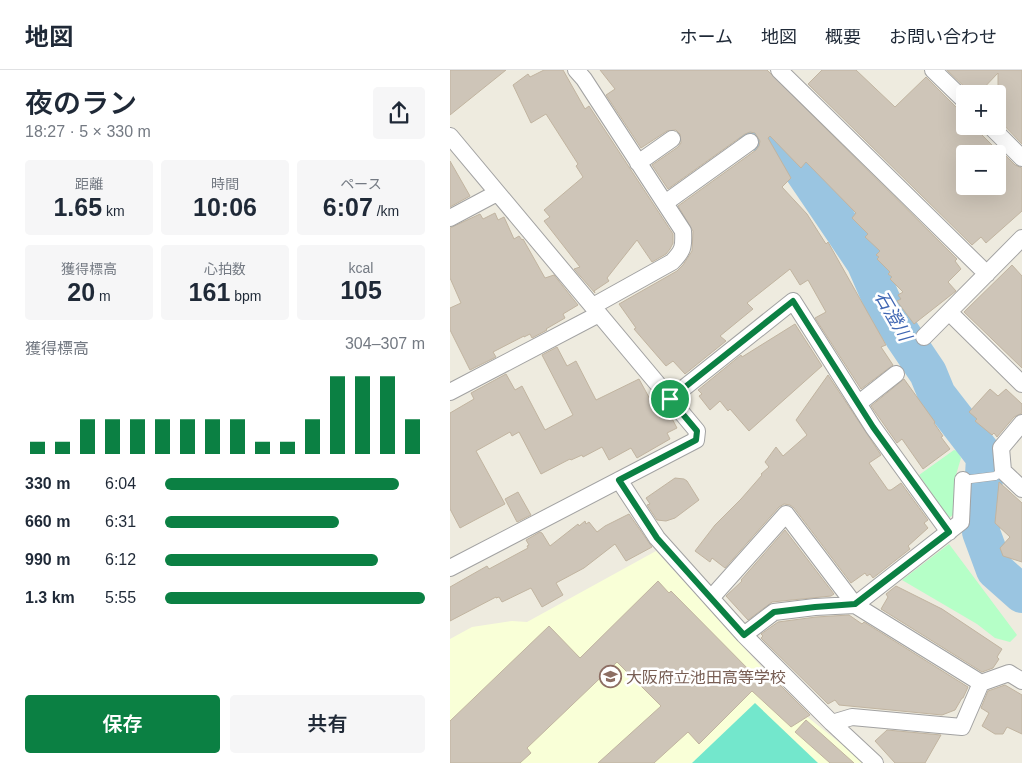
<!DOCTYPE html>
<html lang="ja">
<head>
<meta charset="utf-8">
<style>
	:root { --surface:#fff; --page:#f6f6f7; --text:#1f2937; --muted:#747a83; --line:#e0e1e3; --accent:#0b8043 }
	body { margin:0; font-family:Arial,"Noto Sans JP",sans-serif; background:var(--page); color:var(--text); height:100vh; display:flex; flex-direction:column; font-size:19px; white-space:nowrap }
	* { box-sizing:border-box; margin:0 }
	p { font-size:16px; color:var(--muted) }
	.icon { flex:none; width:28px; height:28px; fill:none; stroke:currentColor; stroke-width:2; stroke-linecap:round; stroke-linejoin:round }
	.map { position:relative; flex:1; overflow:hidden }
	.sheet { display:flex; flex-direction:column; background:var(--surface); width:450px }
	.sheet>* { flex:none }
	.buttons { position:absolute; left:506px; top:15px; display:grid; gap:10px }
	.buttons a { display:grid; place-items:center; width:50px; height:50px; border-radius:5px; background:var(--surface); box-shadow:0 5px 20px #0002; font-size:25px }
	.pin { position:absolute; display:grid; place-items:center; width:42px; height:42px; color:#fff; margin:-21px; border:2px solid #fff; border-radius:50%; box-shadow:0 1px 5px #0007 }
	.round { display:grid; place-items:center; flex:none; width:52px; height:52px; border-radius:5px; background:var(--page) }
	.head { display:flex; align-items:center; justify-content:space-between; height:85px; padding:0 25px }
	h1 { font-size:28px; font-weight:600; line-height:38px }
	.figures { display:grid; grid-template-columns:repeat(3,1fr); gap:8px; height:85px; padding:5px 25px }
	.figures div { display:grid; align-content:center; border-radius:5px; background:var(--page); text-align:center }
	.figures b { font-size:25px; font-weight:600 }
	.figures small { font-size:14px; font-weight:400 }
	.figures p { font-size:14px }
	.chart { height:140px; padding:10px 25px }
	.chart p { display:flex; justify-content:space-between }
	.chart svg { width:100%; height:90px; margin-top:5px; stroke:var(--accent); stroke-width:6 }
	.button { display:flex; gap:10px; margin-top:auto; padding:10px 25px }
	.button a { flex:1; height:58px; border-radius:5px; background:var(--accent); color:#fff; font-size:20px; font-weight:600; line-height:58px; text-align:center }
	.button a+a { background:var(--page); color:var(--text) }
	ul { padding:0 25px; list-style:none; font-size:16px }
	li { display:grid; grid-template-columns:80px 60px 1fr; align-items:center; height:38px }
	li i { height:12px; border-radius:6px; background:var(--accent) }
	header { display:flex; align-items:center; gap:30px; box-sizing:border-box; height:70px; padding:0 25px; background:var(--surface); border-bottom:1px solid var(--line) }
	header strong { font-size:24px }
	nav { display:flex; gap:28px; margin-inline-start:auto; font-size:18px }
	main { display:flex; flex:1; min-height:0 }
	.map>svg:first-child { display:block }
</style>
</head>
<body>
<header>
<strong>地図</strong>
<nav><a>ホーム</a><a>地図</a><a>概要</a><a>お問い合わせ</a></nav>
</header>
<main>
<section class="sheet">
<div class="head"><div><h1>夜のラン</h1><p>18:27 · 5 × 330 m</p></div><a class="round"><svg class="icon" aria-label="share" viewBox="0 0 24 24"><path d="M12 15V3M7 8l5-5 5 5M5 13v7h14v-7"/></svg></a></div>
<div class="figures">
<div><p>距離</p><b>1.65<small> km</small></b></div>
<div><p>時間</p><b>10:06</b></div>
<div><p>ペース</p><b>6:07<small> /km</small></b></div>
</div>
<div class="figures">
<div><p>獲得標高</p><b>20<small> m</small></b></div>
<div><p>心拍数</p><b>161<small> bpm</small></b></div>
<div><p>kcal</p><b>105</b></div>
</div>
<div class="chart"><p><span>獲得標高</span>304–307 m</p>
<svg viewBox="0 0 160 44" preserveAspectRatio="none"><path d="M5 44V38M15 44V38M25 44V27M35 44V27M45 44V27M55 44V27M65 44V27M75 44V27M85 44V27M95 44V38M105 44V38M115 44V27M125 44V6M135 44V6M145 44V6M155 44V27"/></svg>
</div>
<ul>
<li><b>330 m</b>6:04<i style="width:90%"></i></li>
<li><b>660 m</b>6:31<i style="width:67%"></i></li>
<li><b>990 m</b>6:12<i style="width:82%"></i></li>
<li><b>1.3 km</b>5:55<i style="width:100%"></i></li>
</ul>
<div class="button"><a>保存</a><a>共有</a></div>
</section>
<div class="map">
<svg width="572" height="693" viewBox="0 0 572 693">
	<rect width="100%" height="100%" fill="#eeebdf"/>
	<path fill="#f9ffd7" d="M206 481 355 645 415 693H0V569L22 557 62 551 77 552Z"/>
	<path fill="#b5ffc7" d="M504 380 508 381 511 388 506 405 508 441 499 448 469 405Z
		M499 474 567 565 560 572 545 568 527 554 452 510Z"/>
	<path fill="#73e7cc" d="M305 633 368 693H242Z"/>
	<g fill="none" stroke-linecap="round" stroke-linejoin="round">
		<path stroke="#9ac5e1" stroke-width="38" d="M244 0 267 18 291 46 346 90 415 192 432 231 453 266 478 303 487 325 535 387 531 462 545 500 572 524"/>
	</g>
	<path fill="#cec5b8" stroke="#c1b4a0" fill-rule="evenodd" d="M0 0H56L0 45Z
		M94 0H113L135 39 139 36 223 164V173L220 179 216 184 202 192 187 170 157 208 159 211 144 221 145 223 124 199 130 197 94 151 100 147 94 140 133 107 126 96 128 94 96 44 81 53 63 15 78 4 80 7Z
		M150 0H317L507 189 505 191 511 199 498 212 506 221 464 254 447 231 451 229 448 225 453 222 440 209 442 207 438 204 440 202 427 189 429 187 426 185 430 181 415 167 418 164 402 148 406 143 356 92 351 98 320 66 318 68 341 108 332 117 357 144 376 174 378 172 436 275 431 277 443 295 411 319 365 248 376 242 358 210 350 215 340 199 297 233 303 239 270 266 276 271 235 304 223 291 216 296 184 259 186 258 169 234 227 201 233 195 242 181 243 161 228 136 306 80 309 76 310 71 305 63 300 62 295 64 218 119 202 95 228 77 231 73 230 64 226 60 217 61 191 78 156 25 165 19Z
		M372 0H406L445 37 476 7 511 42 509 43 515 49V56H523L548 81V78L565 95 572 98V141L536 173 531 167 522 175 358 14ZM515 84H548V116H515Z
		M497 0H572V74L548 49V3L528 24H522Z
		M0 91 20 126 0 137Z
		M45 143 48 150 54 147 64 169 69 166 72 170 73 169 95 208 104 205 128 235 113 244 115 248 96 259 97 260 82 268 80 264 74 267V266L43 282 46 287 20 300 0 260V238L11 233 0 208V158L30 144 33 149Z
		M562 195 572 206V298L514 242Z
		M345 254 372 296 299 361 280 339 278 341 270 331 260 340 249 326 252 324 248 320 291 285 292 287Z
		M107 277 117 296 126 291 146 330 189 309 201 331 206 328 214 342 217 340 219 343 227 358 217 363 220 369 187 388 181 378 159 390 152 377 133 387 132 385 121 390 120 389 91 404 69 362 62 366 60 362 26 381 55 434 10 458 0 439V343L24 329 21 323 56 304 65 320 72 316 95 360 123 345 92 285Z
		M378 305 431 385 419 393 438 420H441L451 413 478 450 474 453 478 458 458 476 460 479 423 508 420 504 417 506 415 503 401 513 344 438 340 435 334 434 329 437 275 498 262 488 260 492 245 481 265 455 291 429 312 405 311 404 319 397 315 392 326 377 333 386 357 365 346 350Z
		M454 309 485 352 484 353 493 366 491 367 500 379 473 399 452 369 447 373 421 336Z
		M540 319 548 326 556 319 572 334V343L564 347 547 367 544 363 542 365 525 351 527 349 519 342Z
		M225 408 234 409 237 411 249 430 225 448 216 451 207 450 197 435 200 434 196 428Z
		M549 412 572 433V492L553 486 550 478 560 467 545 453Z
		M68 422 81 445 67 452 55 429Z
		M179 444 202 477 176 491 165 474 134 498 106 513 113 525 92 537 81 518 52 532 49 527 46 528V527L0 551V517L37 496 39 499 78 478 77 476 79 475 76 470 90 462 92 463 100 476 128 454 129 456 135 451 136 454 139 452 147 462 155 456Z
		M335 460 384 524 381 526 322 532 298 550 276 526 292 511 291 510Z
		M208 511 219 523 221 521 308 609 316 601 360 645 341 657 302 621 249 674 238 662 204 693H148L211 636 167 592 77 678 81 683 70 693H0V651L99 556 130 588Z
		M446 516 492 539 552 579 547 587 549 589 543 598 532 602 431 539 438 527 436 524Z
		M399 545 412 554 414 552 518 617 513 628H512L505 640 492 645 389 635 385 630 378 634 311 568 313 566 311 564 328 552 366 547Z
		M555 615 572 625V664L557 657 553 664H545L532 656 539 643 531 638 538 621Z
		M356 650 404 693H380L345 662Z
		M437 660 491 665 475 693H445L425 671Z"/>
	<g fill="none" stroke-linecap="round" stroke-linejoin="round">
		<defs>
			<path id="lane" d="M513 410 545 406 553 401"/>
			<path id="street" d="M126 0 134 9 233 161C234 177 233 181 222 192L143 236
				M329 0 537 204
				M483 0 515 31
				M540 56 572 88
				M0 66 247 361 246 370 0 498
				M188 93 222 69
				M215 133 300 72
				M0 148 47 123
				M499 242 572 314
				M474 267 572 168
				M0 322 149 244
				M220 329 343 231 423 357 499 462
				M409 333 446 304
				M572 353 551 378 553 401 572 419
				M169 410 207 468 294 565 382 653 425 693
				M262 527 336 444 405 535 531 613
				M294 565 324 542 365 537 405 535 511 452 513 410
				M382 653 402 647 512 657 531 613 559 603 572 611"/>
		</defs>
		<use href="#lane" stroke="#a2a2a2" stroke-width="9"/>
		<use href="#street" stroke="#a2a2a2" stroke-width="18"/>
		<use href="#lane" stroke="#fff" stroke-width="8"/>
		<use href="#street" stroke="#fff" stroke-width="16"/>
	</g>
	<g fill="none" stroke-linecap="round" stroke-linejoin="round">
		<defs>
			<path id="route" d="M343 231 423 357 499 462 405 534 365 537 324 542 294 565 207 468 169 410 246 370 247 361 220 329Z"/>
		</defs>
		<use href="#route" stroke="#fff" stroke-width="10"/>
		<use href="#route" stroke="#0b8043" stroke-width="6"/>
	</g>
	<defs>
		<symbol id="school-ring" viewBox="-11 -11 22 22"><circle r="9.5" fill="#fff" stroke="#8d6e63" stroke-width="1.5"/><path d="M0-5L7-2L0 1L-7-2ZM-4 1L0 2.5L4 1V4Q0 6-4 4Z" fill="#8d6e63"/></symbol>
	</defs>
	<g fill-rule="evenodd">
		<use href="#school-ring" x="148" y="594" width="25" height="25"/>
	</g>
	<g text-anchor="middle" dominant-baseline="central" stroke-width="5" stroke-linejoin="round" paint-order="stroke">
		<g font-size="16" fill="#785e54" stroke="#fff" text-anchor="start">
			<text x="176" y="607">大阪府立池田高等学校</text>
		</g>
		<g font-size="18" font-style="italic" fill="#3f66b3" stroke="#fff">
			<text transform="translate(443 246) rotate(60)">石澄川</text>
		</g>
	</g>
</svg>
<div class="buttons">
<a>+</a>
<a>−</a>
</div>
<div class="pin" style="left:220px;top:329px;background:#1e9e55"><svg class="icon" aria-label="arrive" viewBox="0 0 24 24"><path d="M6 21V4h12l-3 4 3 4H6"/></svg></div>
</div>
</main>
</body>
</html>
